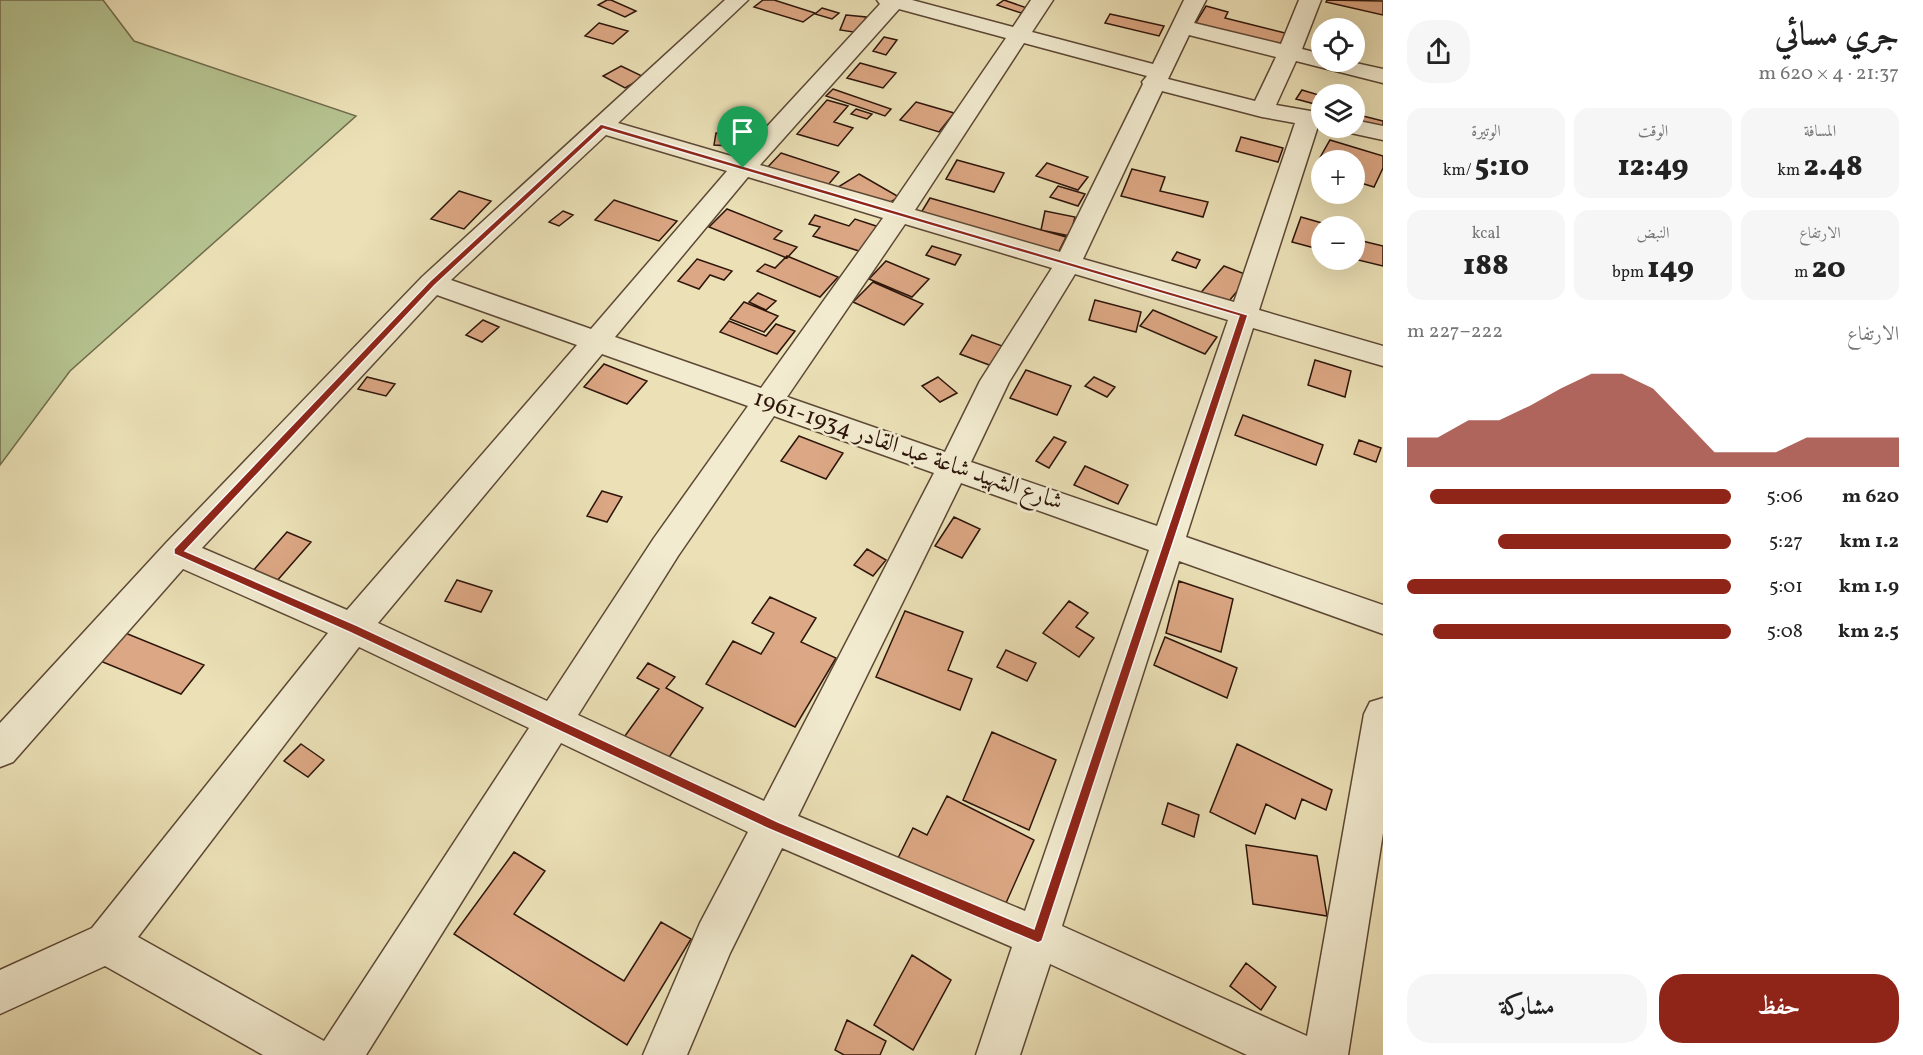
<!DOCTYPE html>
<html lang="ar">
<head>
<meta charset="utf-8">
<style>
	:root { --surface:#fff; --page:#f6f6f6; --text:#222; --muted:#767676; --accent:#8f2418 }
	body { margin:0; font-family:Vollkorn,Amiri,serif; background:var(--page); color:var(--text); direction:rtl; height:100vh; display:flex; flex-direction:column; font-size:22px; white-space:nowrap }
	* { box-sizing:border-box; margin:0 }
	p { font-size:20px; color:var(--muted) }
	.icon { flex:none; width:33px; height:33px; fill:none; stroke:currentColor; stroke-width:2; stroke-linecap:round; stroke-linejoin:round }
	.map { position:relative; flex:1; overflow:hidden; direction:ltr }
	.sheet { display:flex; flex-direction:column; background:var(--surface); width:540px }
	.sheet>* { flex:none }
	.tools { position:absolute; left:1311px; top:18px; display:grid; gap:12px }
	.tools a { display:grid; place-items:center; width:54px; height:54px; border-radius:50%; background:var(--surface); box-shadow:0 6px 24px #0002; font-size:30px }
	.pin { position:absolute; display:grid; place-items:center; width:51px; height:51px; color:#fff; margin:-62px -26px; border-radius:50% 50% 50% 0; rotate:-45deg; box-shadow:0 0 6px #0007 }
	.pin .icon { rotate:45deg }
	.round { display:grid; place-items:center; flex:none; width:63px; height:63px; border-radius:24px; background:var(--page) }
	.overview { display:flex; align-items:center; justify-content:space-between; height:102px; padding:0 24px }
	h1 { font-size:33px; font-weight:800; line-height:45px }
	.metrics { display:grid; grid-template-columns:repeat(3,1fr); gap:9px; height:102px; padding:6px 24px }
	.metrics div { display:grid; align-content:center; border-radius:15px; background:var(--page); text-align:center }
	.metrics b { font-size:30px; font-weight:800 }
	.metrics small { font-size:16px; font-weight:400 }
	.metrics p { font-size:16px }
	.chart { height:168px; padding:12px 24px }
	.chart p { display:flex; justify-content:space-between }
	.chart svg { width:100%; height:108px; margin-top:6px; fill:var(--accent); opacity:.7 }
	.primary-button { display:flex; gap:12px; margin-top:auto; padding:12px 24px }
	.primary-button a { flex:1; height:69px; border-radius:24px; background:var(--accent); color:#fff; font-size:24px; font-weight:800; line-height:69px; text-align:center }
	.primary-button a+a { background:var(--page); color:var(--text) }
	ul { padding:0 24px; list-style:none; font-size:20px }
	li { display:grid; grid-template-columns:96px 72px 1fr; align-items:center; height:45px }
	li i { height:15px; border-radius:8px; background:var(--accent) }
	main { display:flex; flex:1; min-height:0 }
	.map>svg:first-child { display:block }
</style>
</head>
<body>
<main>
<section class="sheet">
<div class="overview"><div><h1>جري مسائي</h1><p>21:37 · 4 × 620 m</p></div><a class="round"><svg class="icon" aria-label="share" viewBox="0 0 24 24"><path d="M12 15V3M7 8l5-5 5 5M5 13v7h14v-7"/></svg></a></div>
<div class="metrics">
<div><p>المسافة</p><b>2.48<small> km</small></b></div>
<div><p>الوقت</p><b>12:49</b></div>
<div><p>الوتيرة</p><b>5:10<small> /km</small></b></div>
</div>
<div class="metrics">
<div><p>الارتفاع</p><b>20<small> m</small></b></div>
<div><p>النبض</p><b>149<small> bpm</small></b></div>
<div><p>kcal</p><b>188</b></div>
</div>
<div class="chart"><p><span>الارتفاع</span>222–227 m</p>
<svg viewBox="0 0 160 44" preserveAspectRatio="none"><path d="M0 44V32L10 32L20 25L30 25L40 19L50 12L60 6L70 6L80 12L90 25L100 38L110 38L120 38L130 32L140 32L150 32L160 32V44z"/></svg>
</div>
<ul>
<li><b>620 m</b>5:06<i style="width:93%"></i></li>
<li><b>1.2 km</b>5:27<i style="width:72%"></i></li>
<li><b>1.9 km</b>5:01<i style="width:100%"></i></li>
<li><b>2.5 km</b>5:08<i style="width:92%"></i></li>
</ul>
<div class="primary-button"><a>حفظ</a><a>مشاركة</a></div>
</section>
<div class="map">
<svg width="1383" height="1055" viewBox="0 0 1383 1055">
	<rect width="100%" height="100%" fill="#ebe0b6"/>
	<filter id="stains"><feTurbulence type="fractalNoise" baseFrequency=".00333" numOctaves="4"/><feColorMatrix values="0 0 0 0 .2 0 0 0 0 .09 0 0 0 0 .02 0 0 0 .5 -.17"/></filter>
	<radialGradient id="worn" r=".72"><stop offset=".6" stop-color="#630" stop-opacity="0"/><stop offset="1" stop-color="#630" stop-opacity=".3"/></radialGradient>
	<path fill="#b5c390" stroke="#716c4d" stroke-width="1.5" d="M0 0H103L134 41 356 116 70 371 0 465Z"/>
	<path fill="#dca784" stroke="#2d150a" stroke-width="1.5" d="M607 0H611L636 11 625 17 598 5Z
		M763 0H774L815 13 803 22 754 7Z
		M1004 0 1027 8 1021 13 997 5Z
		M1327 0 1383 1V15L1326 2Z
		M1206 6 1228 12 1225 18 1289 34 1280 51 1192 29Z
		M822 8 839 13 832 19 815 14Z
		M1110 14 1164 26 1159 36 1105 23Z
		M846 15 866 17 860 33 840 30Z
		M599 23 628 31 613 44 585 36Z
		M884 37 897 40 886 55 873 51Z
		M860 63 896 73 883 88 847 78Z
		M621 66 644 77 625 88 603 76Z
		M833 89 891 109 885 116 826 96Z
		M1302 90 1322 96V106L1296 99Z
		M827 100 848 106 834 122 853 128 838 146 797 134Z
		M916 102 954 113 939 132 900 120Z
		M856 109 872 114 867 119 851 114Z
		M1355 114 1383 121V129L1354 122Z
		M716 133 731 134 730 146 714 145Z
		M1241 137 1283 148 1278 162 1236 151Z
		M1330 140 1383 156V168L1374 187 1354 181V160H1322V171L1314 168Z
		M781 153 839 172 822 192 763 172Z
		M957 160 1004 173 994 192 946 179Z
		M1047 163 1088 177 1078 190 1036 176Z
		M1132 169 1165 177 1160 191 1208 202 1203 217 1121 196Z
		M859 174 899 197 874 212 835 189Z
		M1058 186 1085 194 1078 206 1050 197Z
		M459 191 491 201 464 229 431 219Z
		M930 198 1066 237 1054 261 916 221Z
		M614 200 677 221 659 241 595 220Z
		M727 209 782 231 774 239 797 247 787 258 709 227Z
		M563 211 573 215 559 226 549 222Z
		M1045 211 1075 217 1070 236 1041 230Z
		M815 215 849 226 855 219 879 227 862 252 813 236 820 227 809 224Z
		M1301 217 1329 225 1322 226V250L1292 242Z
		M1354 239 1383 246V266L1354 259Z
		M932 246 961 255 955 265 926 255Z
		M1177 252 1200 260 1196 268 1172 260Z
		M787 256 838 277 820 297 757 271 765 264 775 268Z
		M697 259 732 271 724 280 710 275 699 289 678 281Z
		M886 261 929 279 912 297 869 279Z
		M1224 266 1250 276 1223 308 1197 297Z
		M873 282 923 304 904 325 853 302Z
		M758 293 776 301 766 310 749 302Z
		M1095 300 1141 312 1136 332 1089 320Z
		M744 302 778 316 764 332 730 319Z
		M1153 310 1217 337 1205 354 1140 326Z
		M483 320 499 327 482 342 466 335Z
		M729 321 766 336 776 324 795 331 777 354 720 332Z
		M972 335 1005 347 992 366 960 354Z
		M1315 360 1351 371 1345 397 1308 385Z
		M604 364 647 381 627 404 584 387Z
		M1026 370 1071 386 1057 415 1010 398Z
		M367 377 395 384 386 396 358 389Z
		M938 377 957 393 940 402 922 386Z
		M1094 377 1115 387 1107 397 1085 386Z
		M1243 415 1323 445 1316 465 1235 435Z
		M799 436 843 453 826 479 781 461Z
		M1054 437 1066 442 1049 468 1036 461Z
		M1359 440 1381 448 1376 462 1354 454Z
		M1085 466 1128 485 1118 504 1074 485Z
		M602 491 622 497 607 522 587 516Z
		M954 517 980 529 962 558 935 546Z
		M287 532 311 542 275 583 251 573Z
		M867 549 886 560 873 576 854 565Z
		M457 580 492 591 481 612 445 601Z
		M1179 581 1233 599 1221 652 1166 633Z
		M770 597 816 618 801 642 836 658 795 727 706 684 733 641 761 654 774 633 752 623Z
		M1069 601 1088 613 1076 627 1094 638 1079 657 1043 633Z
		M905 611 963 632 948 670 972 679 960 710 876 677Z
		M113 628 204 665 181 694 88 656Z
		M1165 637 1237 668 1227 698 1154 665Z
		M1006 650 1036 663 1027 681 997 667Z
		M648 663 675 677 666 688 703 708 665 763 622 740 659 689 637 678Z
		M992 732 1056 760 1029 830 963 800Z
		M301 744 324 760 308 777 284 761Z
		M1237 744 1332 790 1326 810 1302 799 1295 819 1266 804 1255 834 1210 812Z
		M947 796 1034 840 998 921 894 866 913 828 927 835Z
		M1168 803 1199 815 1194 837 1162 824Z
		M1246 845 1317 856 1327 916 1253 904Z
		M514 852 545 871 514 914 624 981 661 922 691 939 627 1045 454 934Z
		M912 955 951 980 913 1050 874 1025Z
		M1246 963 1276 987 1261 1010 1230 986Z
		M847 1020 886 1041 880 1055H844L835 1050Z"/>
	<g fill="none" stroke-linecap="round" stroke-linejoin="round">
		<defs>
			<path id="minor" d="M725 0H748L618 123 738 158 880 4 877 0H912L1013 27 1031 0H1053L1032 32 1153 64 1184 0H1206L1194 23 1281 44 1299 0H1321L1302 49 1322 54V62H1351L1383 69V83L1296 61 1276 105 1322 113V127L1318 126 1259 310 1383 346V366L1253 328 1186 537 1383 605V634L1179 561 1062 926 1307 1036 1364 714 1370 702 1383 698V833L1348 1055H1247L1050 964 1020 1055H976L1012 947 782 848 730 953 687 1055H643L700 923 748 832 561 743 366 1055H263L105 966 0 1014V970L92 928 328 633 183 569 13 762 0 767V723L166 543 422 277ZM899 9 1006 38 893 203 760 165ZM1189 35 1276 57 1255 101 1168 79ZM1024 43 1147 76 1142 82 1143 84 1060 252 915 210ZM1162 91 1262 117 1295 123 1234 302 1083 259ZM606 135 727 171 591 329 451 280ZM748 177 883 218 761 388 615 337ZM905 224 1052 268 980 381 945 452 787 397ZM1075 274 1228 320 1157 526 971 462 1009 382ZM437 295 577 345 347 610 202 548ZM602 354 748 406 654 538 547 701 378 623ZM774 416 934 473 764 801 578 715 678 556ZM961 483 1149 550 1025 911 798 816ZM359 647 529 728 324 1041 138 937Z
				M1354 120 1383 126V140L1346 132 1342 128H1354Z"/>
		</defs>
		<use href="#minor" stroke="#5c4835" stroke-width="3"/>
		<use href="#minor" fill="#f2ebd0" fill-rule="evenodd"/>
	</g>
	<path fill="#8f2418" stroke="#fff" stroke-width="1.5" fill-rule="evenodd" d="M601 124 1248 315 1042 941 1038 943 769 829 349 632 174 554V549L430 281ZM603 129 1239 316 1034 929 778 822 356 625 185 551 435 285Z"/>
	<g text-anchor="middle" dominant-baseline="central" stroke-width="5" stroke-linejoin="round" paint-order="stroke">
		<g font-size="24" fill="#2d150a" stroke="#f2ebd0">
			<text transform="translate(908 451) rotate(19)">شارع الشهيد شاعة عبد القادر 1934-1961</text>
		</g>
	</g>
	<rect width="100%" height="100%" filter="url(#stains)"/>
	<rect width="100%" height="100%" fill="url(#worn)"/>
</svg>
<div class="tools">
<a><svg class="icon" aria-label="locate" viewBox="0 0 24 24"><circle cx="12" cy="12" r="6"/><path d="M12 2v4M12 18v4M2 12h4M18 12h4"/></svg></a>
<a><svg class="icon" aria-label="layers" viewBox="0 0 24 24"><path d="M12 4l9 5-9 5-9-5zM3 14l9 5 9-5"/></svg></a>
<a>+</a>
<a>−</a>
</div>
<div class="pin" style="left:743px;top:168px;background:#1e9e55"><svg class="icon" aria-label="arrive" viewBox="0 0 24 24"><path d="M6 21V4h12l-3 4 3 4H6"/></svg></div>
</div>
</main>
</body>
</html>
